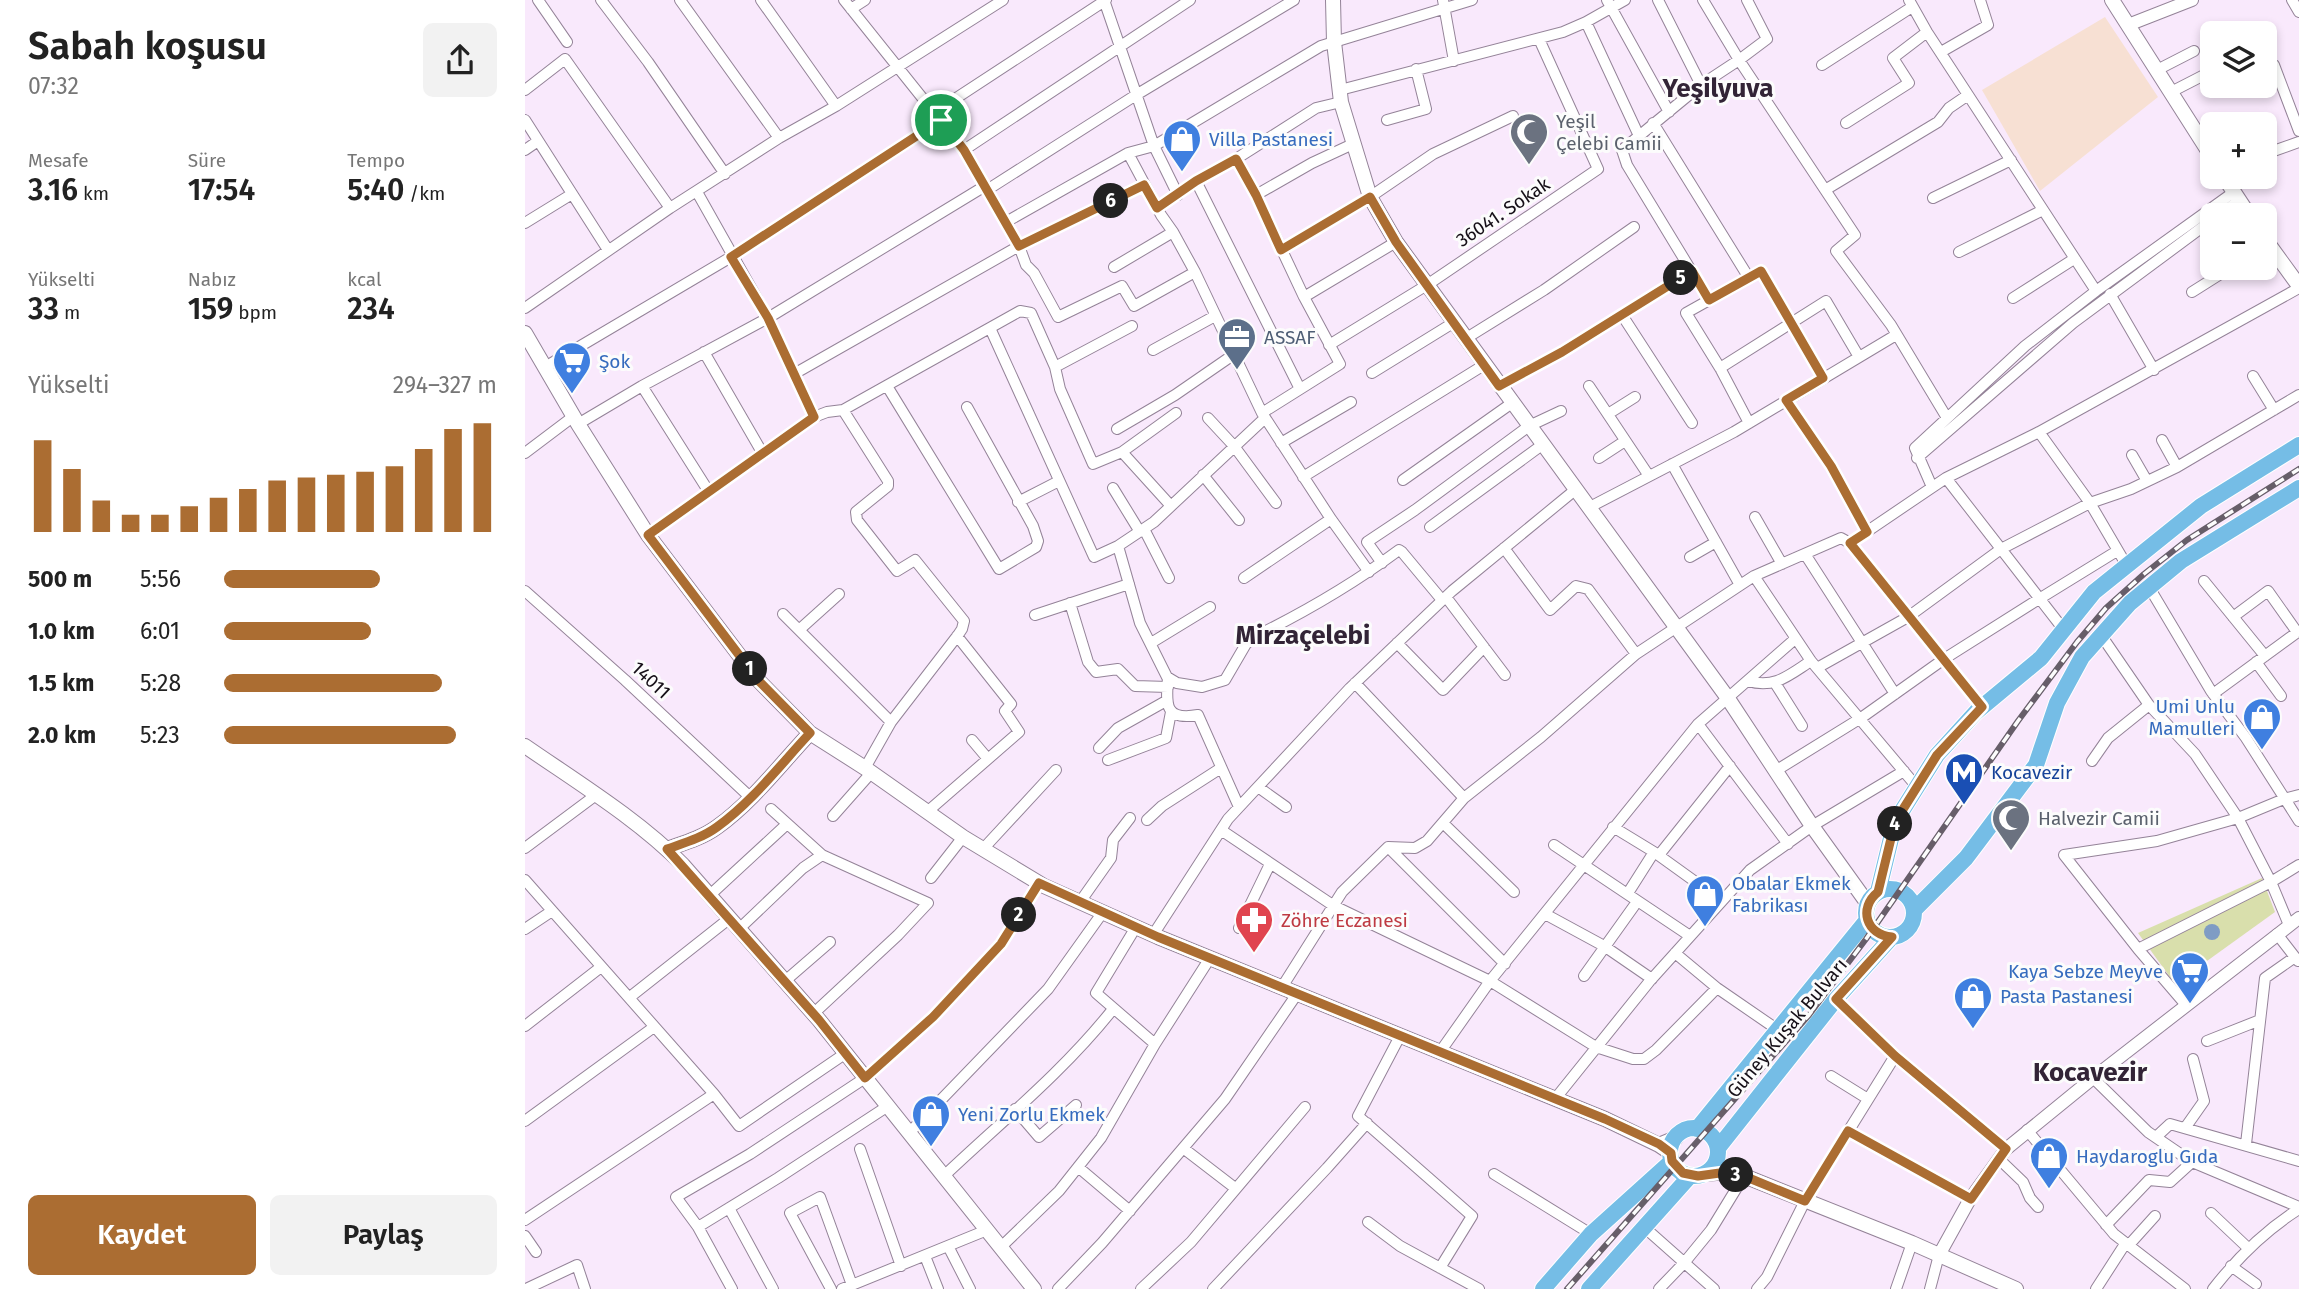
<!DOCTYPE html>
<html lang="tr">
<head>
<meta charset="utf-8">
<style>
	:root { --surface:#fff; --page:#f2f2f2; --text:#222; --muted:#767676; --accent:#ab6d32 }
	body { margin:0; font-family:"Fira Sans",sans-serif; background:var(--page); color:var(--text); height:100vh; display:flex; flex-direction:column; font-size:26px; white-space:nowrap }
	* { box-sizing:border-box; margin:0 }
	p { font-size:23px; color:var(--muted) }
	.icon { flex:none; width:38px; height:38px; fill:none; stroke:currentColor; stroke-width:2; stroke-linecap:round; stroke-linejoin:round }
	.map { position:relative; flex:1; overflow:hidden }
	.side { display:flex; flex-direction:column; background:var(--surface); width:525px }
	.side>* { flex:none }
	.controls { position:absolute; left:1675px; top:21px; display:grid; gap:14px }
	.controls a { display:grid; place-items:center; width:77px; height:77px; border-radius:10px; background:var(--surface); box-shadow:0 4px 10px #0003; font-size:35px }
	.pin { position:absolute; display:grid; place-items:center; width:60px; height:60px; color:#fff; margin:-30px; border:4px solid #fff; border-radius:50%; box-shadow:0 2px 7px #0007 }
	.km { position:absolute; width:35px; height:35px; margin:-18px; border-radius:50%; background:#222; color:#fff; font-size:19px; line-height:35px; text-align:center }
	.round { display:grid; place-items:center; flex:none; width:74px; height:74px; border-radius:10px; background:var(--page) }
	.summary { display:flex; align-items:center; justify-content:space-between; height:119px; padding:0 28px }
	h1 { font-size:38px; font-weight:600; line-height:52px }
	.stats { display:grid; grid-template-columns:repeat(3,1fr); gap:10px; height:119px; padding:7px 28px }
	.stats div { display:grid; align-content:center }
	.stats b { font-size:30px; font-weight:600 }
	.stats small { font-size:19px; font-weight:400 }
	.stats p { font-size:19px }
	.chart { height:196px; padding:14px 28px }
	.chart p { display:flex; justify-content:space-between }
	.chart svg { width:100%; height:126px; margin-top:7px; stroke:var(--accent); stroke-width:6 }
	.button { display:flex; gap:14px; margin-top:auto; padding:14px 28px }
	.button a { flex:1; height:80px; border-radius:10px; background:var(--accent); color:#fff; font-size:28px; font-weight:600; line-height:80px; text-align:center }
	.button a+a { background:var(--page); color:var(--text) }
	ul { padding:0 28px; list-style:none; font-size:23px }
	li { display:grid; grid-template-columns:112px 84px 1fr; align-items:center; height:52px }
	li i { height:18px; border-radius:9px; background:var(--accent) }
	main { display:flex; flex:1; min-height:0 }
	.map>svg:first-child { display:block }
</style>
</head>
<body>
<main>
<section class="side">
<div class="summary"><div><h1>Sabah koşusu</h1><p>07:32</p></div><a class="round"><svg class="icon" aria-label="share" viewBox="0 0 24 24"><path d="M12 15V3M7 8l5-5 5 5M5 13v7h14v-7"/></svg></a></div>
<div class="stats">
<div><p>Mesafe</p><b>3.16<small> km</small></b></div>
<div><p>Süre</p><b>17:54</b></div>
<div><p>Tempo</p><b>5:40<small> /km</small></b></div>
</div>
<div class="stats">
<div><p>Yükselti</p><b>33<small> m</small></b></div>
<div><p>Nabız</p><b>159<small> bpm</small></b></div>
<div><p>kcal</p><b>234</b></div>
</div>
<div class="chart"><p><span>Yükselti</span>294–327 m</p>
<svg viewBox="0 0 160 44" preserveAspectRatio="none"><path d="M5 44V12M15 44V22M25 44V33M35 44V38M45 44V38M55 44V35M65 44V32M75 44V29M85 44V26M95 44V25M105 44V24M115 44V23M125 44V21M135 44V15M145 44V8M155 44V6"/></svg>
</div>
<ul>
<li><b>500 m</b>5:56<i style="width:57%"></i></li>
<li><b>1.0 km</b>6:01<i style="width:54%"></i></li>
<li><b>1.5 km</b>5:28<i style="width:80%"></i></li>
<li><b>2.0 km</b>5:23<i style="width:85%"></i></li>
</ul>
<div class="button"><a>Kaydet</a><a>Paylaş</a></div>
</section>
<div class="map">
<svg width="1774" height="1289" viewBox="0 0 1774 1289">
	<rect width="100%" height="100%" fill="#f9e9fc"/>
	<path fill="#f7e0d3" d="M1580 17 1633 97 1515 191 1457 90Z"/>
	<path fill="#d9dfac" d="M1737 878 1750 912 1650 984 1613 933Z"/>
	<path fill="#7f9cc4" d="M1679 932a8 8 0 1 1 16 0a8 8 0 1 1-16 0Z"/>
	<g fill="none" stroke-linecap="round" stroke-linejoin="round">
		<defs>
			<path id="minor" d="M13 0 42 42
				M76 0 123 62 200 174
				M155 0 254 138
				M236 0 311 106
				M319 0 439 150 494 246 501 265 509 273 533 317 597 286 609 306 670 272
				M579 0 629 146 653 195
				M918 0 929 61
				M1082 0 1144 112
				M1133 0 1176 85
				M1178 0 1214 60 1330 235 1311 251 1366 325 1422 418
				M1384 0 1402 32 1571 291
				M1767 0 1774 12
				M326 9 340 0
				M1061 22 1114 136
				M1416 52 1463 25 1455 0
				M1297 65 1387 7
				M1749 65 1774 131
				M1632 70 1669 51
				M0 90 40 59 145 208
				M815 90 1038 32 1061 22 1100 0
				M1646 92 1683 73
				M410 112 581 0
				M0 120 83 250
				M862 120 901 109 891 69
				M1128 123 1224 278
				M1321 123 1384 83 1368 58 1402 32
				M0 150 13 141
				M439 150 665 0
				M603 153 636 215 648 232 670 272 737 413 806 519 719 578
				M1740 154 1774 142
				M711 159 731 195 779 297 815 364 737 413
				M671 181 775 389
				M462 190 611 95 769 0
				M1300 190 1413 122 1424 108 1443 95
				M172 192 243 318 289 417
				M731 195 787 163 830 143
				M1408 198 1486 160
				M632 208 671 181 711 159 791 108 816 102
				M1694 215 1715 200
				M481 222 603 153 629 146 796 46 947 0
				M0 223 47 194
				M756 250 845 197 908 154 988 116
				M1434 252 1518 210
				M589 267 648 232
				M1667 292 1705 268
				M1585 294 1629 370
				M779 297 871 242
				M1488 298 1549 259
				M1184 300 1102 165 1097 150 1176 85 1214 60 1242 39 1222 0
				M0 308 145 208 254 138 311 106 478 0
				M1097 315 1167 423
				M465 328 569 557 593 546 629 522 740 418
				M940 339 1019 290 1109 227
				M804 345 902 285 1073 169 1014 39
				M628 350 690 316
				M179 352 238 454
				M20 367 206 257 417 120
				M530 367 607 326
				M1195 368 1161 313 1236 271 1298 378
				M847 373 928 323
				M269 374 494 246 619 185
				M1728 376 1749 410
				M117 386 184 492
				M362 386 474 569 511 547 513 541 508 526 442 407
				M974 386 1037 352 1167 271
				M1064 386 1124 476
				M1261 400 1306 466 1342 532
				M318 410 363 481V486L331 512 332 520 372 571 390 560 439 621 437 629 433 635 366 722 340 768
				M1083 414 1110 397
				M683 418 709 446 751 503
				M1224 423 1195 368 1301 301 1334 357
				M53 424 117 386 243 318 460 186
				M592 429 650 395 708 355
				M1514 432 1565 503 1602 566
				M1637 440 1652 467
				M756 443 826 402
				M597 452 646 506
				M0 453 49 416
				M1607 455 1622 481
				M1074 458 1100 441
				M1392 458 1548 323 1687 220
				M1147 464 1215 585
				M678 475 714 520
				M778 477 959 365
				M1421 478 1539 630
				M878 480 987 403
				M1407 487 1390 448 1500 346 1571 291 1709 192
				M588 488 615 532
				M493 502 534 481
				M1063 508 1209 432 1371 335
				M1230 517 1257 564
				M806 519 844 572
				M905 527 1017 445
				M619 529 644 578
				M123 535 289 417 302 412 318 410 495 311 506 313 530 367 535 389 568 464 597 452 651 413
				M1325 543 1457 707
				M593 546 615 623 642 677 652 683 677 687 700 680 721 644 729 637C780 612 828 584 874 550L877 552 917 600
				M979 548 1025 610 1051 586 1063 589 1111 654
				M1280 554 1370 694
				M1165 557 1191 542
				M857 563 842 542 890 510 1004 426 1036 411
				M1229 576 1286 661 1392 787
				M1679 581 1740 656
				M1624 587 1686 691 1721 738 1774 821
				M0 591 100 680 225 797
				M921 597 980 675
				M545 603 563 662 571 672 593 669 610 686 643 687
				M258 614 366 722
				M510 615 604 584
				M1708 617 1743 591 1772 632
				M274 630 314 594
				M1576 635 1624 705 1670 754 1713 818 1746 882 1764 925
				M626 643 685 607
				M872 643 918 690 959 647
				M1731 662 1756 696
				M1292 668 1383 617 1476 549 1565 503 1606 489 1652 467 1774 395
				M643 678C641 704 639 721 673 715L714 807
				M1223 681C1250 689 1264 675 1286 661
				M830 683 939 798
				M1250 683 1277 726
				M1688 694 1774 631
				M1173 724 1263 844
				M447 740 463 759
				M574 748 593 728 641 701
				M583 760 641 738 646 712
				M1567 761 1583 738 1624 705
				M1252 770 1336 718 1419 659 1514 599 1592 551
				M733 787 761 807
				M246 809 297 855
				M402 812 494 732 480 711 486 704 432 636
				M308 816 346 773
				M622 820 637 806 696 768
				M918 823 989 892
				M1088 827 1129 852
				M696 830 809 906 965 981 1071 1047 1108 1059H1119L1131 1050 1192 988
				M1029 845 1165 936
				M863 847 980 964
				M0 848 71 795
				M458 849 531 770
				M1134 855 1205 766
				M406 878 438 837
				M0 880 189 1094 214 1126 321 1053
				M1103 893 1129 852 1197 901
				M185 895 262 824
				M555 902 586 858 588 840 605 818
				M1020 914 1079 946 1127 979
				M611 927 571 993 630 1044
				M714 928 745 864
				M0 929 27 911
				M214 929 278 868 297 855 403 903 373 935 288 1014
				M1752 934 1773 961
				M628 935 703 819 825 688 927 591 1050 490
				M1613 949 1746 882 1774 865
				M1150 953 1192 988 1253 1030
				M1059 976 1109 906
				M260 981 305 942
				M757 987 817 892 863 847 890 848 902 841 939 798 1016 737 1111 654 1229 576 1316 538 1325 543 1421 478 1514 432 1774 288
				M105 997 205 918
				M1311 999 1370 1056 1481 1149
				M1661 1005 1613 949 1539 855 1632 841 1713 818 1759 799 1774 795
				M0 1026 76 967
				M875 1036 833 1116 947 1216 915 1268
				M1682 1041 1735 1020
				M915 1052 965 981 1173 724 1270 639
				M1306 1076 1343 1099
				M1568 1078 1623 1132 1667 1162 1774 1207
				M1030 1099 1124 982 1225 870 1287 826 1379 771
				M490 1109 514 1137 551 1105
				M0 1121 129 1027
				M1660 1128 1679 1101 1668 1059
				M1502 1130 1589 1234 1660 1289
				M1323 1131 1445 1199
				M384 1133 523 989 578 912
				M1631 1137 1645 1124 1774 1161
				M1721 1144 1740 978 1770 957
				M658 1148 710 1188
				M335 1149 376 1266
				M1474 1159 1498 1182 1505 1198 1513 1207
				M553 1167 605 1211
				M969 1174 1066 1234
				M419 1176C476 1122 539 1071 588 1009
				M204 1208 248 1289
				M1686 1213 1723 1248
				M0 1220 189 1094
				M843 1222 875 1246 954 1289
				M1581 1225 1624 1180 1645 1182 1667 1162
				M173 1227 253 1178 363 1106
				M1119 1227 1189 1289
				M0 1236 11 1252
				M423 1246 445 1289
				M1603 1246 1630 1216
				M476 1247 534 1191 576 1138 630 1044 685 958
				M400 1256 413 1289
				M1706 1266 1731 1284
				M1 1289 52 1265 60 1289
				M207 1289 173 1227 151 1197 225 1154 340 1078 408 1017 476 944 514 883
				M306 1289 265 1213 295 1197 327 1285
				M317 1289 462 1230
				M533 1289 577 1243 700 1099 772 994
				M616 1289 666 1242 780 1107
				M688 1289 802 1168 842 1123
				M1134 1289 1159 1263 1186 1230 1219 1176
				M1232 1289 1242 1277 1280 1201 1370 1056
				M1371 1289 1387 1243
				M1405 1289 1414 1255
				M1571 1289 1600 1244
				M1688 1289C1713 1257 1739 1231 1774 1209"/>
			<path id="tertiary" d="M1603 25 1667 0
				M1414 1255 1445 1199 1481 1149 1568 1078 1774 918"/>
			<path id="secondary" d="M808 0 809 42 816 102 845 197 871 242 1202 697 1287 826 1343 904
				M1587 0 1687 157
				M1699 177 1724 215
				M1740 239 1774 286
				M0 333 53 424 123 535 233 680 285 733 340 768 438 837 519 886 633 937 1080 1119 1134 1145 1146 1153
				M0 746C52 782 114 820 158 865L294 1020 509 1289
				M142 849C159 843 177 838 192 827 227 802 255 765 285 733
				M1134 1145 1151 1138
				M1180 1174 1202 1172 1219 1176 1387 1243 1491 1289"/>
			<path id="primary" d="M1341 913a24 24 0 1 1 48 0a24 24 0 1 1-48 0Z
				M1353 892 1370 822 1412 755 1451 712 1516 658 1569 592 1676 506 1774 445
				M1389 910 1441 858 1511 765 1532 703 1557 657 1605 603 1656 561 1774 488
				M1145 1152a24 24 0 1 1 48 0a24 24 0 1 1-48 0Z
				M1172 1129 1342 920
				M1193 1148 1311 999 1367 937
				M1018 1289 1066 1234 1147 1161
				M1064 1289 1165 1176"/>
		</defs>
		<use href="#minor" stroke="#948398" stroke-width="12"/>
		<use href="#tertiary" stroke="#948398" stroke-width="14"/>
		<use href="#secondary" stroke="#948398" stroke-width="16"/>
		<use href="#primary" stroke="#fff" stroke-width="18"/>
		<use href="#minor" stroke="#fff" stroke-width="10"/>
		<use href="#tertiary" stroke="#fff" stroke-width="12"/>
		<use href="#secondary" stroke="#fff" stroke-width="14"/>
		<use href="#primary" stroke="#75bde6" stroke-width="16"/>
		<defs>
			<path id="rail" d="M1042 1289 1284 1015 1341 939 1493 721 1552 642 1581 608 1619 574 1662 540 1774 469"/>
		</defs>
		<use href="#rail" stroke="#675e69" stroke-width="6"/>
		<use href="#rail" stroke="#fcfcfc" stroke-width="3.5" stroke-dasharray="10" stroke-linecap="butt"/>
	</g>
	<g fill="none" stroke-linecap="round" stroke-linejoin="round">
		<defs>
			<path id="route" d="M416 120 439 150 494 246 619 185 632 208 671 181 711 159 731 195 756 250 845 197 871 242 974 386 1037 352 1167 271 1184 300 1236 271 1298 378 1261 400 1306 466 1342 532 1325 543 1457 707 1412 755 1370 822 1353 892C1333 908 1341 935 1367 937L1311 999 1370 1056 1481 1149 1446 1199 1323 1131 1280 1201 1219 1176 1202 1172 1173 1176 1158 1173 1147 1161 1146 1153 1134 1144 1080 1119 633 937 514 883 476 944 408 1017 340 1078 294 1020 142 849C159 843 177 838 192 827 227 802 255 765 285 733L233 680 123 535 289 417 243 318 206 257Z"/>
		</defs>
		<use href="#route" stroke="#fff" stroke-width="14"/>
		<use href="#route" stroke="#ab6d32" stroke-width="9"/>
	</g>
	<defs>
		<symbol id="mosque-pin" viewBox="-11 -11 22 30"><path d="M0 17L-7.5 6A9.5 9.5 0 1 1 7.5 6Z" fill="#6b7280" stroke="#fcfcfc"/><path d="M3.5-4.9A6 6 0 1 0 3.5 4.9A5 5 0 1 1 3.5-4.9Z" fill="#fff"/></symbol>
		<symbol id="shop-pin" viewBox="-11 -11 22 30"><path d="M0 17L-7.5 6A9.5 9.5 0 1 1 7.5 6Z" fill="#3f7fe0" stroke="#fcfcfc"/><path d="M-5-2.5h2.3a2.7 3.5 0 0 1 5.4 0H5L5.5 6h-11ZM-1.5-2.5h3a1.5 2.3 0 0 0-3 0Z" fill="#fff"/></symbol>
		<symbol id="office-pin" viewBox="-11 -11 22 30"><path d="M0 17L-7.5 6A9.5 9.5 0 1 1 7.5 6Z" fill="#5c6f8a" stroke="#fcfcfc"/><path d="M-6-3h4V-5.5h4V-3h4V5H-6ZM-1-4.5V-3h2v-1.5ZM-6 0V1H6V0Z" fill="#fff"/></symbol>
		<symbol id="supermarket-pin" viewBox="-11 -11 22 30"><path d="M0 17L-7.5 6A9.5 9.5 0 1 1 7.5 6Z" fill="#3f7fe0" stroke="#fcfcfc"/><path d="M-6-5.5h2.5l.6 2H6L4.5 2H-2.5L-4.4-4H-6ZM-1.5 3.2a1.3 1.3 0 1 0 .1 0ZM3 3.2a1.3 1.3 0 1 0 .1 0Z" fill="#fff"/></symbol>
		<symbol id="metro-pin" viewBox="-11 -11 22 30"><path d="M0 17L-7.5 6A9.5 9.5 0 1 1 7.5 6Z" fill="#1a4fb4" stroke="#fcfcfc"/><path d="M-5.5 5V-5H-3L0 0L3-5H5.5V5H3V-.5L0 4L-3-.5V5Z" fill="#fff"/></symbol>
		<symbol id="pharmacy-pin" viewBox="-11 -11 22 30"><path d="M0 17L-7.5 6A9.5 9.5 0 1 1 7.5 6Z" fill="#e0444e" stroke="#fcfcfc"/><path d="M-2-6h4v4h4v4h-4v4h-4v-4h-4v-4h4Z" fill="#fff"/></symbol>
	</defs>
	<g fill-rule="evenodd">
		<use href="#mosque-pin" x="982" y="110" width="44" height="60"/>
		<use href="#shop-pin" x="635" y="117" width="44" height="60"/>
		<use href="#office-pin" x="690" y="315" width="44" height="60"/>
		<use href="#supermarket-pin" x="25" y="339" width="44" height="60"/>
		<use href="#shop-pin" x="1715" y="695" width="44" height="60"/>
		<use href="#metro-pin" x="1417" y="750" width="44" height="60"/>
		<use href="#mosque-pin" x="1464" y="796" width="44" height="60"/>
		<use href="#shop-pin" x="1158" y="872" width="44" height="60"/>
		<use href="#pharmacy-pin" x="707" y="898" width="44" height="60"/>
		<use href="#supermarket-pin" x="1643" y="949" width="44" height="60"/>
		<use href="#shop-pin" x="1426" y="974" width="44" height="60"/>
		<use href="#shop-pin" x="384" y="1092" width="44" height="60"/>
		<use href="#shop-pin" x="1502" y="1134" width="44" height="60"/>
	</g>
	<g text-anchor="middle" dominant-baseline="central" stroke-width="6" stroke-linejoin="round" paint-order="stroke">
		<g font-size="19" fill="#5b616d" stroke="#fcfcfc" text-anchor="start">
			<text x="1031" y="121">Yeşil<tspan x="1031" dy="22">Çelebi Camii</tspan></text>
			<text x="1513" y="818">Halvezir Camii</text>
		</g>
		<g font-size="19" fill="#366cbe" stroke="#fcfcfc" text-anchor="start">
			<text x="684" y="139">Villa Pastanesi</text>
			<text x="74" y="361">Şok</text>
			<text x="1710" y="706" text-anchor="end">Umi Unlu<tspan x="1710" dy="22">Mamulleri</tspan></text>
			<text x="1207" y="883">Obalar Ekmek<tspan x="1207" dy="22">Fabrikası</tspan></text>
			<text x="1638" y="971" text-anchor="end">Kaya Sebze Meyve</text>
			<text x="1475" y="996">Pasta Pastanesi</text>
			<text x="433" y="1114">Yeni Zorlu Ekmek</text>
			<text x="1551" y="1156">Haydaroglu Gıda</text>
		</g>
		<g font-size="19" fill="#161018" stroke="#fcfcfc">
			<text transform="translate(978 212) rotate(-34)">36041. Sokak</text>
			<text transform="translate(126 680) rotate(43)">14011</text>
			<text transform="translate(1262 1028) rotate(-50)">Güney Kuşak Bulvarı</text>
		</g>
		<g font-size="19" fill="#4e5e75" stroke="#fcfcfc" text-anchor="start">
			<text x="739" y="337">ASSAF</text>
		</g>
		<g font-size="19" fill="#164399" stroke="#fcfcfc" text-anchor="start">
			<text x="1466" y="772">Kocavezir</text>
		</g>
		<g font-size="19" fill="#be3a42" stroke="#fcfcfc" text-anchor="start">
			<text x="756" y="920">Zöhre Eczanesi</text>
		</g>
		<g font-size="26" font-weight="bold" fill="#322436" stroke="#fcfcfc">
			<text x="1193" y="88">Yeşilyuva</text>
			<text x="778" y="635">Mirzaçelebi</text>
			<text x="1565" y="1072">Kocavezir</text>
		</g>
	</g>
</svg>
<div class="controls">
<a><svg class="icon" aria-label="layers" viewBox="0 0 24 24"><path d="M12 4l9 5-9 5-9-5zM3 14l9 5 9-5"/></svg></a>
<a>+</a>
<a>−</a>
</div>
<div class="pin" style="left:416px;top:120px;background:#1e9e55"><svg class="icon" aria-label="arrive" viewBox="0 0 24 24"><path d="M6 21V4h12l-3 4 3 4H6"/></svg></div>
<b class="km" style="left:225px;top:669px">1</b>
<b class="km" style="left:494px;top:915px">2</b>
<b class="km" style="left:1211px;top:1175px">3</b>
<b class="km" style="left:1370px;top:824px">4</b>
<b class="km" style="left:1156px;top:278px">5</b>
<b class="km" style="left:586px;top:201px">6</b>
</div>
</main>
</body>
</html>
